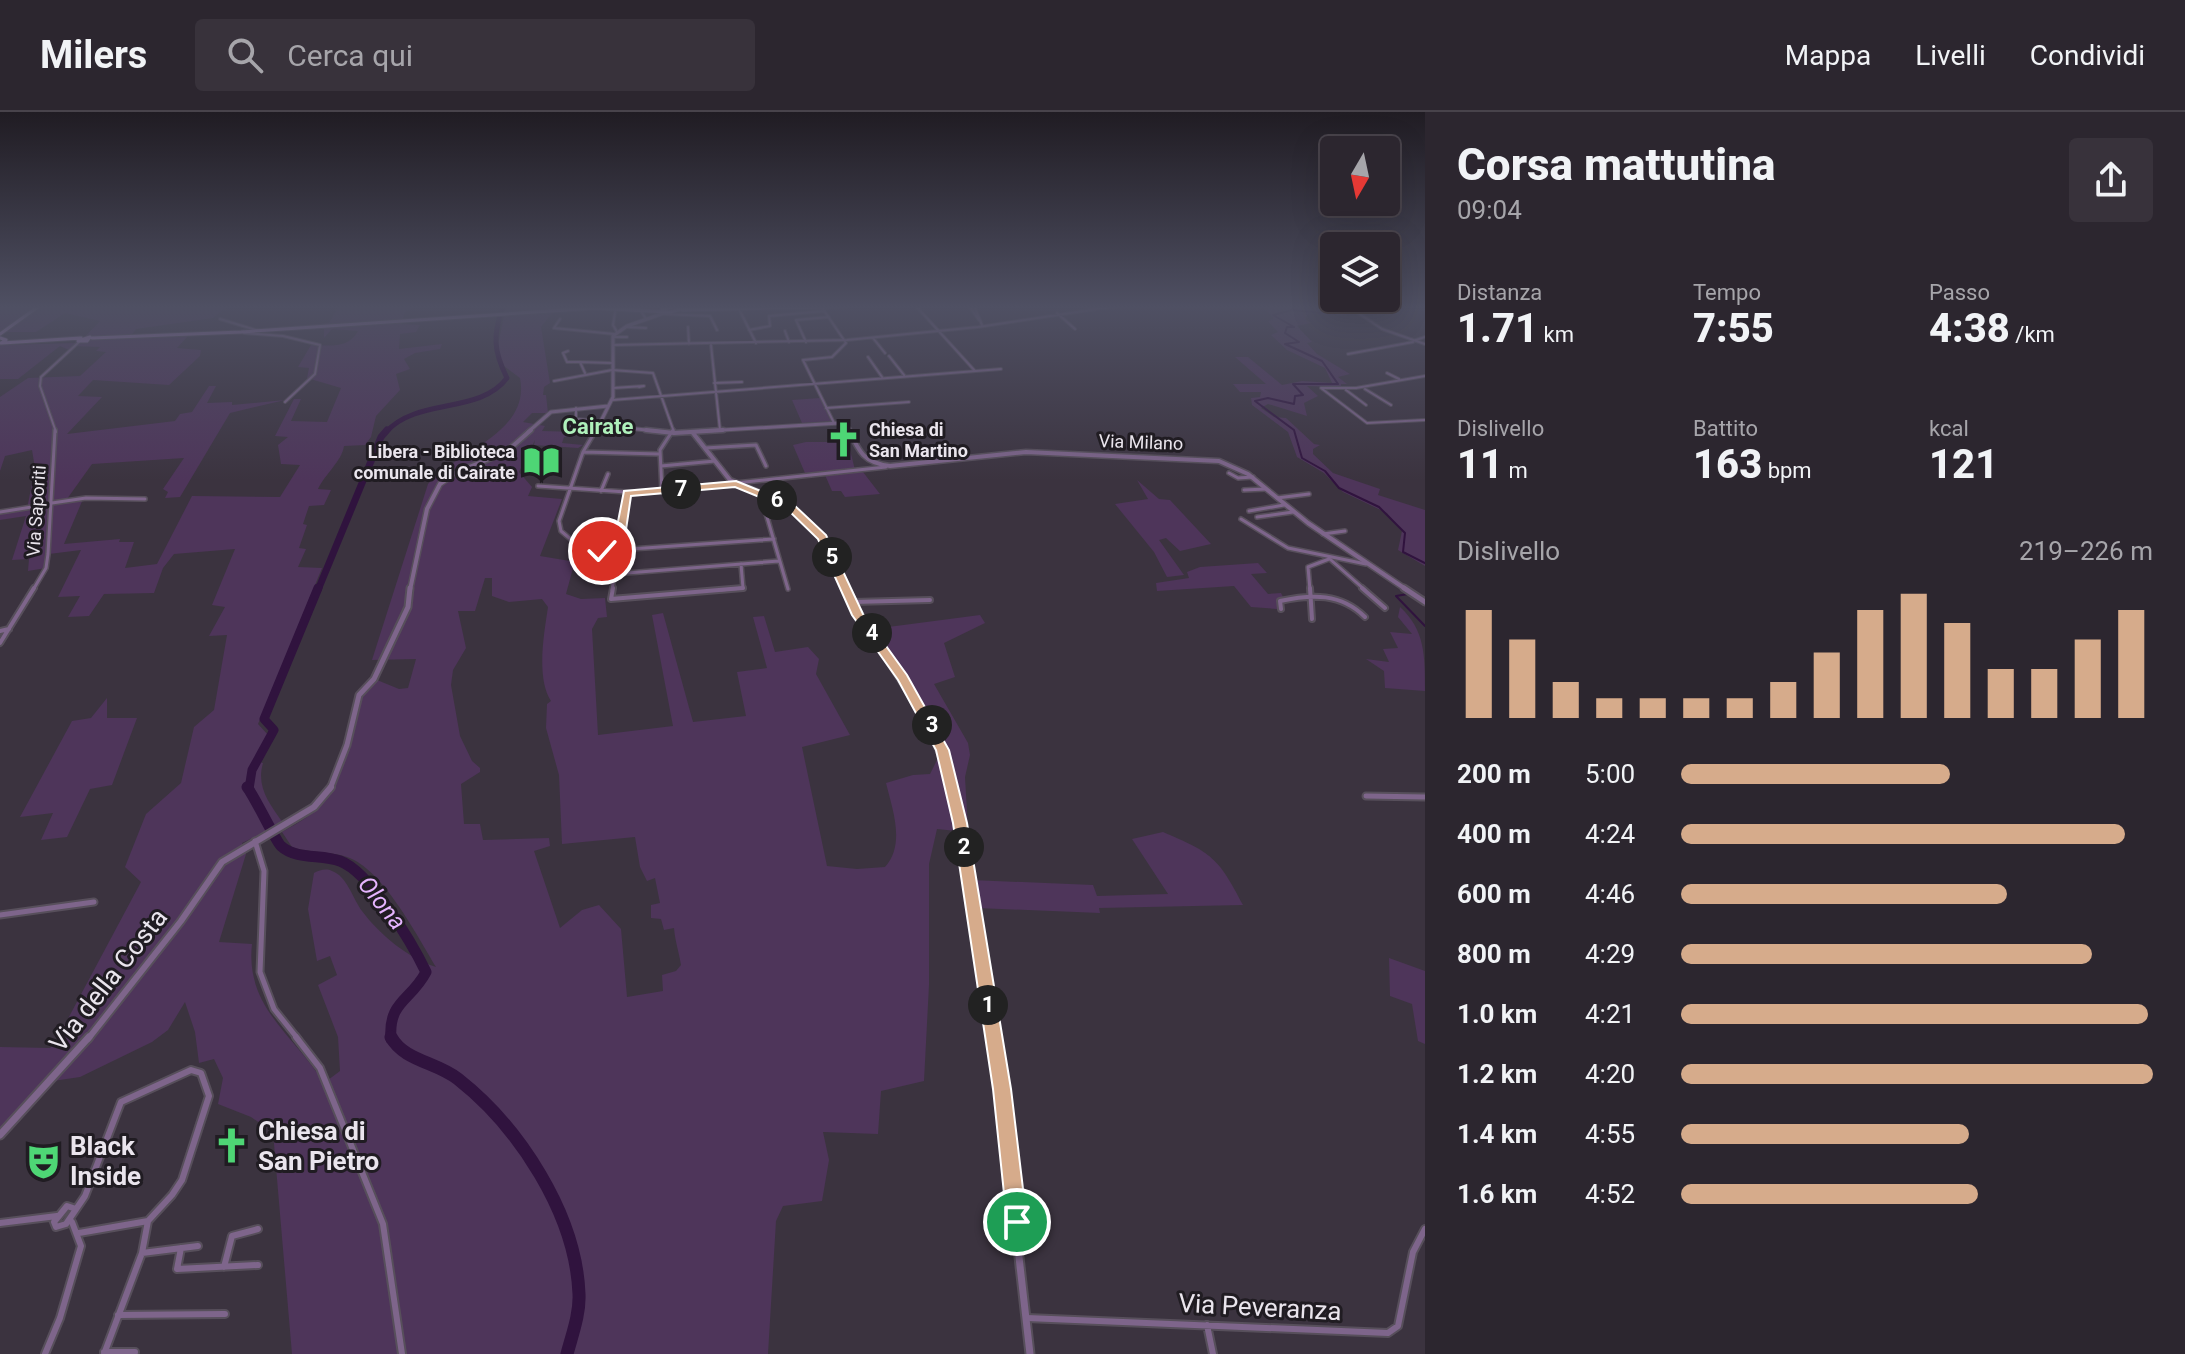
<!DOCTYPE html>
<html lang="it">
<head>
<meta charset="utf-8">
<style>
	:root { --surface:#2c262f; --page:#38323b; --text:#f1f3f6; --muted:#a6a5aa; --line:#48434b; --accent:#d6ab8b }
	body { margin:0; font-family:Roboto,sans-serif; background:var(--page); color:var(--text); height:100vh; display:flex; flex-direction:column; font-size:30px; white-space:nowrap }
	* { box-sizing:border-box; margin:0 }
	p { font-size:26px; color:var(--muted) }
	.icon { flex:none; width:44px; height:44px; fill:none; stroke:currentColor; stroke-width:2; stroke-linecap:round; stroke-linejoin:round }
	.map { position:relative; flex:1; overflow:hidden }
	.sheet { display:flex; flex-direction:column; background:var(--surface); width:760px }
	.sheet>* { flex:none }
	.needle { width:52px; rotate:189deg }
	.fabs { position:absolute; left:1320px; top:24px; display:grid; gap:16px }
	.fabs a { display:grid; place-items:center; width:80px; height:80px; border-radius:8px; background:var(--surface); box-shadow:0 8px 32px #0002,0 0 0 2px var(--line); font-size:40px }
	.pin { position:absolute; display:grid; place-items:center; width:68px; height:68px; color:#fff; margin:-34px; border:4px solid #fff; border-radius:50%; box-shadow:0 2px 8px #0007 }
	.km { position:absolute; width:40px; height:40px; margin:-20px; border-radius:50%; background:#222; color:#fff; font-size:22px; line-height:40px; text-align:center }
	.round { display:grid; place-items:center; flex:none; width:84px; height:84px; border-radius:8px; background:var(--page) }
	.headline { display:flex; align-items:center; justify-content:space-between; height:136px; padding:0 32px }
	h1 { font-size:44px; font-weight:800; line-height:60px }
	.figures { display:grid; grid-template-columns:repeat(3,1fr); gap:12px; height:136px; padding:8px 32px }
	.figures div { display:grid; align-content:center }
	.figures b { font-size:40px; font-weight:800 }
	.figures small { font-size:22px; font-weight:400 }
	.figures p { font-size:22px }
	.chart { height:224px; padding:16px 32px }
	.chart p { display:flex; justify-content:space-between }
	.chart svg { width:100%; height:144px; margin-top:8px; stroke:var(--accent); stroke-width:6 }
	ul { padding:0 32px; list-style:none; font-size:26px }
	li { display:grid; grid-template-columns:128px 96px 1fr; align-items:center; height:60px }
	li i { height:20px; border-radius:10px; background:var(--accent) }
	header { display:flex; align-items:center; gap:48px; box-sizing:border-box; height:112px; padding:0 40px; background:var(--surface); border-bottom:2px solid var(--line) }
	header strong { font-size:38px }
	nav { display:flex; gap:44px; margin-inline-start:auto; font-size:28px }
	.search { width:560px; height:72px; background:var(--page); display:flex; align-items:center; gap:20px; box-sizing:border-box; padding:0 28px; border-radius:8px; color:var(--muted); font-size:30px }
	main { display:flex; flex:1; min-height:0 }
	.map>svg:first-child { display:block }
</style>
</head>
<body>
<header>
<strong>Milers</strong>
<div class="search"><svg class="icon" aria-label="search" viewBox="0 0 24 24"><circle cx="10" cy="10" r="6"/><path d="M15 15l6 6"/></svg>Cerca qui</div>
<nav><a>Mappa</a><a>Livelli</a><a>Condividi</a></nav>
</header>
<main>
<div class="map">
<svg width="1425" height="1242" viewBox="0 0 1425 1242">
	<rect width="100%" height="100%" fill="#3b333f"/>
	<path fill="#4e355a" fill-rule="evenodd" d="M0 194H228L213 206 136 217 130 225 189 223 177 236 201 238 200 244 169 273 93 268 78 284 102 285 67 322 175 309 180 302 192 300 209 274H216L207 291 232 290V293L285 288 230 301 180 385 165 386 168 380 163 377 184 346 92 352 67 387H83L64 432 120 427 119 430H134L125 456 157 452 192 384 280 385 300 353 281 352 278 333 288 325 275 324 294 287H301L291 309 327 310 341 276 307 266 309 256 298 255 311 233C326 233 348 238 358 219L332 217 324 226V217L302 218 309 213 329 211 339 194H418L405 200 401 212 420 213 416 220 400 222 399 237 442 232 440 237 415 241 404 247 410 257 396 262 400 278 376 304 371 325 365 333 344 334C342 349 325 362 318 377L331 378 324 393 309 394 303 412 307 413 299 436 306 437 298 455 322 456 258 612 269 624 254 649 263 651C256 675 269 691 283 711L242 731 246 742 219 830 252 832C245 895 293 922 324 971L340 959 338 925 318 873 337 863 330 844 317 849 308 797 314 761C320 758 326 756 332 759 347 764 353 787 362 799 379 822 409 847 436 855 418 825 382 756 347 745 329 739 310 741 292 735L282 720C298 711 315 702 327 687 352 657 347 589 377 568L399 577 408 576 416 547 372 548 428 372C455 339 531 322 520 266L500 251 496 242 506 194H575L552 201 541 215 550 271 544 275 543 283H546L548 301H532L523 310 545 314 542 319 578 320 574 325H564L562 331 583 333 578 336 534 333 535 328 519 360 532 375 528 384 562 387 540 444 588 452 587 456H573L566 482 581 487 605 486 607 505 598 506 592 517 598 623 673 614 652 503 663 501 693 610 746 604 737 560 767 556 753 505 764 504 775 540 808 535 819 547 816 562 850 623 802 635 827 754 857 757 885 755C906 732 892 696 886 671L913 663 930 662 940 642 874 528 877 524 873 517 980 503 985 511 944 531 955 565 934 572 968 631 970 643 965 665 968 717 966 720 937 717 929 752V873L924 969 881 979 878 1022 823 1020 829 1048 822 1089 783 1094 776 1109 768 1242H292L273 1020 251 1005 218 992 223 966 214 947 199 951 195 920 185 890 168 918 152 930 80 965 53 969 0 1023V935L50 936 55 931 141 770 125 755 146 702 181 671 194 615 214 598 227 523 209 524 225 495 212 493 235 437 174 442 163 456 154 481 104 482 89 504 68 505 80 484 58 485 81 438 49 442 46 456 28 459 29 447 12 448 26 404 0 408V401L27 397 35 356 32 338 5 344 0 359V285L28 266 80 264 106 240 96 239 100 235 73 234 69 238 60 234 18 267H0V233L79 231 100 209 65 201 36 220H0ZM485 466H492V484L509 490 542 487 548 495C544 522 536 566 551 589L547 592 546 616 559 663 562 732 635 725 640 755 647 769 655 766 660 791 651 793V806L661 807 664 818 674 816C675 829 679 840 681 853L676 859 662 863 663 879 627 885 621 817 599 793 582 798 560 816 534 739 550 734 549 726 483 728 480 712H464L461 672 480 660V656L472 649 460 624 451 573 453 558 466 536 458 499H475Z
		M1264 195 1342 197 1347 203 1309 201 1305 207 1311 211 1297 214 1312 230 1307 231 1317 242 1350 262 1338 265 1347 272H1341V275L1307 274 1318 284 1304 291 1307 304 1268 292 1261 296 1274 305 1286 306 1314 332 1320 333 1313 337V342L1333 361 1380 377 1378 383 1425 398V454L1398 438 1402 419 1387 401 1343 380 1324 361 1297 345 1288 320 1252 293 1251 286 1260 285 1261 280H1240L1233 272H1266L1235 245H1248L1282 273 1302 269 1332 271 1325 256 1287 238 1271 223 1278 220 1268 209 1274 207Z
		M820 286 831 309 802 311 792 288Z
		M806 330H848L855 358 805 361 793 333Z
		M863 360 880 382 845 385 841 379H832L825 363Z
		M1137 368 1159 387 1170 388 1211 432 1180 439 1166 426 1159 428 1184 463 1167 465 1154 440 1115 392 1148 387Z
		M1258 451 1267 461 1251 462 1268 482 1281 481 1283 485 1278 488 1277 497 1251 495 1234 474 1157 479 1156 471 1189 466 1187 460 1200 455Z
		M1400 495C1425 518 1425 543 1425 579L1385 576 1384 559 1366 547 1389 550 1383 537 1398 536 1390 520 1412 522 1398 505Z
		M107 586V606H137L112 673 90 677 67 725 41 728 53 701 20 705 72 609 91 606Z
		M1163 720C1212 741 1218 745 1243 793L1099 796 1100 801 977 796 971 768 1093 773 1097 784 1168 782 1132 727Z
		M1389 846 1425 859V932L1418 929 1412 892 1390 884Z"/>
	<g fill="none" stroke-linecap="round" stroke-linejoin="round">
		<path stroke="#30133e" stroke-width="2" d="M1337 194 1339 200 1334 202 1292 198 1273 203 1294 215H1287L1285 221 1299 230 1285 232 1322 249 1338 272H1293L1303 283 1295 284 1294 292 1268 286 1255 289 1294 318 1302 346 1325 359 1339 376 1379 395 1405 421 1403 440 1425 451
			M1408 482 1396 484 1425 514"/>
		<path stroke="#30133e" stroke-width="5" d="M386 320C418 285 479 303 507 266 493 238 493 223 503 194"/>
		<path stroke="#30133e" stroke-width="7" d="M318 478 381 325 387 318"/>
		<path stroke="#30133e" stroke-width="9" d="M249 677 252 658 274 618 264 607 318 476"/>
		<path stroke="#30133e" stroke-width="11" d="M247 675C255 685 276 730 281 734 296 748 321 742 340 749 370 760 412 831 426 860 411 889 388 889 391 927"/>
		<path stroke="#30133e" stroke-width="13" d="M391 925C404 949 437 950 458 967 519 1015 576 1102 579 1182 580 1202 572 1223 567 1242"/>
		<defs>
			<path id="minor-far4" d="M616 194 613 213 617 220
				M638 194 646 207
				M821 194 846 231 832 245 803 248 834 311
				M916 194 975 259
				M969 194 979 208
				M974 194 982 213
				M1351 196 1382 217 1425 232
				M739 197 756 231
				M1057 201 1075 217
				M664 202 710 204 717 218
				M220 207 259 219
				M560 207 554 216 614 222
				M626 215 646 216
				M688 215 689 232
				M749 218 770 214 769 204 824 199
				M785 219 789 230
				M244 221 283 224 320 233 315 262 285 290
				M613 225H627
				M873 226 885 241
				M1416 228 1425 225
				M806 230 796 208 829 205
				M613 233 847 228 978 215 1116 194
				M711 233 720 318
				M568 239 563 241 567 250H580
				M1348 242 1413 230
				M889 244 904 263
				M868 245 882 265
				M585 261 580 250 612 251
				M1387 261 1399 267
				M554 269 612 258 653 261 674 320
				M714 271 742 270
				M613 276 644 274 639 275
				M1321 276 1367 311 1425 308
				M1321 276H1356L1425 264
				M1365 277 1391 293
				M1346 278 1366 293
				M612 288 1001 257
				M576 296V307L568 317 595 319
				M826 296 909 290
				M576 307 599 309
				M56 320 40 274 41 265 79 230
				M595 320 599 313"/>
			<path id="minor-far3" d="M582 318 595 319
				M596 318 583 340 559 409 561 419 574 430 602 439 774 427
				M705 336 756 333 766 354
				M583 340 659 342
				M661 354 715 349
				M1229 361 1238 366 1253 365
				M538 374 641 381 886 355
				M662 378 660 338 673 318
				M1244 378 1266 377
				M601 379 608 362
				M760 381 788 477
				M1277 386 1309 382
				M52 391 86 386 145 387
				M1249 399 1284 393
				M0 400 51 392
				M1257 405 1293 400
				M1241 407 1288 436 1366 452
				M1323 422 1345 419
				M1331 448 1365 478
				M614 462 779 449
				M33 478 46 456 48 442 55 318
				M612 478 627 381
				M721 478 743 476 741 452
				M1310 478 1308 455 1329 447"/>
			<path id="minor-far2" d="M613 476 611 487 743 476
				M1310 476 1312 507
				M1362 476 1385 496
				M853 490 930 488
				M1281 497 1280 489C1312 482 1341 481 1365 505
				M0 519 9 517
				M0 531 34 476"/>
			<path id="minor-far1" d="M1366 684 1425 685
				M255 729 264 759 260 860 274 897 298 927
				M0 803 94 790"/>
			<path id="minor" d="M296 925 320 956 383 1112 402 1242
				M76 1097 67 1094 54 1110 56 1115 66 1112 85 1084 121 990 191 958 201 961 209 984 182 1068 172 1083 148 1109 79 1121
				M0 1111 57 1104
				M181 1136 177 1157 258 1153
				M142 1141 198 1134
				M224 1155 232 1124 258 1117
				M118 1203 225 1202
				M1027 1206 1388 1221 1398 1214 1413 1140 1425 1117
				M1207 1213 1213 1242
				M104 1240H135
				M45 1242 60 1206 81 1134 72 1110
				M104 1242 142 1141 148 1109"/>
			<path id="tertiary-far4" d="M528 320 551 300 608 294
				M665 320 599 313 613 285V224L627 214 667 200
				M690 320 840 311 850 320"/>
			<path id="tertiary-far3" d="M646 318 674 321 723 318
				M849 318C859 340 864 351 890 354L1026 340 1219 349 1248 362 1308 411 1407 478
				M693 321 730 368 787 392 817 419 846 478
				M410 478 427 397 440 372 457 360 506 340 531 318"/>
			<path id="tertiary-far2" d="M845 476C881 546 932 598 952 677
				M1404 476 1425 490
				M330 677 347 633 359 583 374 567 408 495 410 476"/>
			<path id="tertiary-far1" d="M951 675 994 927
				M88 927 181 809 222 750 314 695 331 675"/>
			<path id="tertiary" d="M994 925 1030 1242
				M0 1023 89 925"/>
			<path id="secondary" d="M1101 194H1382
				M682 198 847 194
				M0 222 39 194
				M90 225 87 229H78Z
				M0 226 6 228 1 231
				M92 226 241 220 594 196 670 200 682 197 674 194 662 198
				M2 231 81 226"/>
		</defs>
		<use href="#minor-far4" stroke="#574f5b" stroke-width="4"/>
		<use href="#minor-far3" stroke="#574f5b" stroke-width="6"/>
		<use href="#minor-far2" stroke="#574f5b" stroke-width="8"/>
		<use href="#minor-far1" stroke="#574f5b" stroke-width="9"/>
		<use href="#minor" stroke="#574f5b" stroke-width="10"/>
		<use href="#tertiary-far4" stroke="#574f5b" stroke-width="5"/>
		<use href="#tertiary-far3" stroke="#574f5b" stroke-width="7"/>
		<use href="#tertiary-far2" stroke="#574f5b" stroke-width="9"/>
		<use href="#tertiary-far1" stroke="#574f5b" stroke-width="10"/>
		<use href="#tertiary" stroke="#574f5b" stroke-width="11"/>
		<use href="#secondary" stroke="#574f5b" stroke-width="5"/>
		<use href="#minor-far4" stroke="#7e658b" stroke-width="2"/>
		<use href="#minor-far3" stroke="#7e658b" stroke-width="3"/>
		<use href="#minor-far2" stroke="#7e658b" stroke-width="4"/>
		<use href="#minor-far1" stroke="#7e658b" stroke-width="5"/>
		<use href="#minor" stroke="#7e658b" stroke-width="6"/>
		<use href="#tertiary-far4" stroke="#7e658b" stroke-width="3"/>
		<use href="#tertiary-far3" stroke="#7e658b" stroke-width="4"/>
		<use href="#tertiary-far2" stroke="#7e658b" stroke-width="5"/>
		<use href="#tertiary-far1" stroke="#7e658b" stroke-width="6"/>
		<use href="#tertiary" stroke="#7e658b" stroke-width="7"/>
		<use href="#secondary" stroke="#a67fba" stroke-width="3"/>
	</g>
	<linearGradient id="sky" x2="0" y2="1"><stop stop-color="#201c23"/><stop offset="0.53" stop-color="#4f5063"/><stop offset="1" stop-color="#4f5063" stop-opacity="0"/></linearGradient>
	<rect width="1425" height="368" fill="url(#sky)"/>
	<path fill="#d6ab8b" stroke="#fff" stroke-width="2" d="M736 369 793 392 826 423 863 502 907 563 949 638 967 711 1011 977 1027 1110 1024 1117 1017 1120 1010 1117 1007 1110 993 977 953 711 936 638 898 568 852 503 818 427 786 396 735 375 631 384 623 438 602 442 597 439 613 435 624 379Z"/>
	<defs>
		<symbol id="church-bare" viewBox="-9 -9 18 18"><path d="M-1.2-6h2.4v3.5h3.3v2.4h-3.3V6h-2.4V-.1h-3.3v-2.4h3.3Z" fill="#4ed675" stroke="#201c22" stroke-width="2.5" paint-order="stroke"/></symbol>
		<symbol id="library-bare" viewBox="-9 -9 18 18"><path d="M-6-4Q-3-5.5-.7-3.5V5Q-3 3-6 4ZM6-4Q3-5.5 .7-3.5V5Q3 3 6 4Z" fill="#4ed675" stroke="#201c22" stroke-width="2.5" paint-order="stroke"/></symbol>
		<symbol id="theatre-bare" viewBox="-9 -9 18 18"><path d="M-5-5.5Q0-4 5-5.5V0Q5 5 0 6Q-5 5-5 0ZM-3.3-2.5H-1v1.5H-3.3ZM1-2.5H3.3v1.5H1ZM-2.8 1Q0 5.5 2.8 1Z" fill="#4ed675" stroke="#201c22" stroke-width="2.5" paint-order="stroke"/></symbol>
	</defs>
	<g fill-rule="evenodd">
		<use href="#church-bare" x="818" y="302" width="51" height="51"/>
		<use href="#library-bare" x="516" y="324" width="51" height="51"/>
		<use href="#church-bare" x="206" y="1008" width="51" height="51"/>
		<use href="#theatre-bare" x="18" y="1024" width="51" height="51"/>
	</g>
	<g text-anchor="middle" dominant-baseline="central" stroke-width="6" stroke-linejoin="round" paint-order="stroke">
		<g font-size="18" font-weight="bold" fill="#eae5ed" stroke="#201c22" text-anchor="start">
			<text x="869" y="317">Chiesa di<tspan x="869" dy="21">San Martino</tspan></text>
			<text x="515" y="339" text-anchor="end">Libera - Biblioteca<tspan x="515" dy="21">comunale di Cairate</tspan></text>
		</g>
		<g font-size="18" fill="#eae5ed" stroke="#201c22">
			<text transform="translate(1141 330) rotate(2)">Via Milano</text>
			<text transform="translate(36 399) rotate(-86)">Via Saporiti</text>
		</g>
		<g font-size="22" font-weight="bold" fill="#aff1bb" stroke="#201c22">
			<text x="598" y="314">Cairate</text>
		</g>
		<g font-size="24" font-style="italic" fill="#e5b4fe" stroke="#201c22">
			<text transform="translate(382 791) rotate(51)">Olona</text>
		</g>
		<g font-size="26" fill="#eae5ed" stroke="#201c22">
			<text transform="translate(108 868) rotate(-52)">Via della Costa</text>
			<text transform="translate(1260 1195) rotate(3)">Via Peveranza</text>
		</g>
		<g font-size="26" font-weight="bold" fill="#eae5ed" stroke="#201c22" text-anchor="start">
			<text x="258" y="1019">Chiesa di<tspan x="258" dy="30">San Pietro</tspan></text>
			<text x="70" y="1034">Black<tspan x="70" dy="30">Inside</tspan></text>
		</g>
	</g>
</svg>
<div class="fabs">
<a><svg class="needle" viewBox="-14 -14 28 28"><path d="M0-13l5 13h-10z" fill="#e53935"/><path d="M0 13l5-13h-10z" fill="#a6a5aa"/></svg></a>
<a><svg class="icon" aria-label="layers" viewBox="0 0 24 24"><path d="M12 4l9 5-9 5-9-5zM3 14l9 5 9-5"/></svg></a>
</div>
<div class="pin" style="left:1017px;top:1110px;background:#1e9e55"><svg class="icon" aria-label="arrive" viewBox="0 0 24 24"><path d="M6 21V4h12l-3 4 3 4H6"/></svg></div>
<div class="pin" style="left:602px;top:439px;background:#d93025"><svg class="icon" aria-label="check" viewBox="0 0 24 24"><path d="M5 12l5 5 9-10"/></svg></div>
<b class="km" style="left:988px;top:893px">1</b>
<b class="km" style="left:964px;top:735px">2</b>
<b class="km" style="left:932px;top:613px">3</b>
<b class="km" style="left:872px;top:521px">4</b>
<b class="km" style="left:832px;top:445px">5</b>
<b class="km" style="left:777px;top:388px">6</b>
<b class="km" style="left:681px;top:377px">7</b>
</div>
<section class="sheet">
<div class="headline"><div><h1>Corsa mattutina</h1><p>09:04</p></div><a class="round"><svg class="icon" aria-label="share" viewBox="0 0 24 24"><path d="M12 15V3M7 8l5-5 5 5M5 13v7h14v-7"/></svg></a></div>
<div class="figures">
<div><p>Distanza</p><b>1.71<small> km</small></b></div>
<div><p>Tempo</p><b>7:55</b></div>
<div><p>Passo</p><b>4:38<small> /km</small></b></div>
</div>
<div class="figures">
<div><p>Dislivello</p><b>11<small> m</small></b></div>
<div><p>Battito</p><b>163<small> bpm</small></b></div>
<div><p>kcal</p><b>121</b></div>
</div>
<div class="chart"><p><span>Dislivello</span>219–226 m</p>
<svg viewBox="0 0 160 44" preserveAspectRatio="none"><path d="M5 44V11M15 44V20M25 44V33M35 44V38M45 44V38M55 44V38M65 44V38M75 44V33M85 44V24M95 44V11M105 44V6M115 44V15M125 44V29M135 44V29M145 44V20M155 44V11"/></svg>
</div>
<ul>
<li><b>200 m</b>5:00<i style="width:57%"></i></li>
<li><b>400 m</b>4:24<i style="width:94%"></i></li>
<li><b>600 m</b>4:46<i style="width:69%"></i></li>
<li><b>800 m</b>4:29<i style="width:87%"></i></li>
<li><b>1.0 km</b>4:21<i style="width:99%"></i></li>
<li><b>1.2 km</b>4:20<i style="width:100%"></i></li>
<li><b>1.4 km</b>4:55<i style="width:61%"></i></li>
<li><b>1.6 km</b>4:52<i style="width:63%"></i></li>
</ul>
</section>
</main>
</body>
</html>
